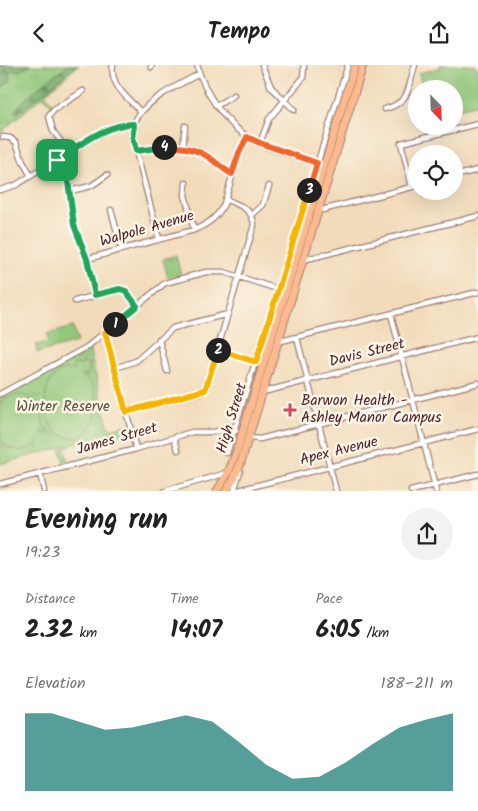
<!DOCTYPE html>
<html lang="en">
<head>
<meta charset="utf-8">
<style>
	:root { --surface:#fff; --page:#f2f2f2; --text:#222; --muted:#767676; --accent:#0f766e }
	body { margin:0; font-family:Kalam,sans-serif; background:var(--page); color:var(--text); height:100vh; display:flex; flex-direction:column; font-size:19px; white-space:nowrap }
	* { box-sizing:border-box; margin:0 }
	p { font-size:16px; color:var(--muted) }
	.icon { flex:none; width:28px; height:28px; fill:none; stroke:currentColor; stroke-width:2; stroke-linecap:round; stroke-linejoin:round }
	.map { position:relative; height:426px; overflow:hidden }
	.sheet { display:flex; flex-direction:column; background:var(--surface); flex:1 }
	.sheet>* { flex:none }
	.needle { width:32px; rotate:157deg }
	.buttons { position:absolute; left:408px; top:15px; display:grid; gap:10px }
	.buttons a { display:grid; place-items:center; width:55px; height:55px; border-radius:50%; background:var(--surface); box-shadow:0 5px 20px #0002; font-size:25px }
	.pin { position:absolute; display:grid; place-items:center; width:42px; height:42px; color:#fff; margin:-21px; border-radius:10px; box-shadow:0 2px 8px #0006 }
	.km { position:absolute; width:25px; height:25px; margin:-12px; border-radius:50%; background:#222; color:#fff; font-size:14px; line-height:25px; text-align:center }
	.round { display:grid; place-items:center; flex:none; width:52px; height:52px; border-radius:26px; background:var(--page) }
	.headline { display:flex; align-items:center; justify-content:space-between; height:85px; padding:0 25px }
	h1 { font-size:28px; font-weight:800; line-height:38px }
	.metrics { display:grid; grid-template-columns:repeat(3,1fr); gap:8px; height:85px; padding:5px 25px }
	.metrics div { display:grid; align-content:center }
	.metrics b { font-size:25px; font-weight:800 }
	.metrics small { font-size:14px; font-weight:400 }
	.metrics p { font-size:14px }
	.chart { height:140px; padding:10px 25px }
	.chart p { display:flex; justify-content:space-between }
	.chart svg { width:100%; height:90px; margin-top:5px; fill:var(--accent); opacity:.7 }
	header { display:flex; justify-content:space-between; align-items:center; height:65px; padding:0 25px; background:var(--surface); font-size:22px; font-weight:800 }
	.map>svg:first-child { display:block }
</style>
</head>
<body>
<header><svg class="icon" aria-label="back" viewBox="0 0 24 24"><path d="M15 5l-7 7 7 7"/></svg>Tempo<svg class="icon" aria-label="share" viewBox="0 0 24 24"><path d="M12 15V3M7 8l5-5 5 5M5 13v7h14v-7"/></svg></header>
<div class="map">
<svg width="478" height="426" viewBox="0 0 478 426">
	<defs>
		<pattern id="grass-tufts" width="24" height="20" patternUnits="userSpaceOnUse" patternTransform="scale(1.25)"><rect width="24" height="20" fill="#90c77a"/><path d="M3 7l-1-3M5 7V3M7 7l1-3M15 17l-1-3M17 17v-4M19 17l1-3" fill="none" stroke="#7eaa6a"/></pattern>
		<pattern id="forest-firs" width="22" height="20" patternUnits="userSpaceOnUse" patternTransform="scale(1.25)"><rect width="22" height="20" fill="#74ac6a"/><path d="M5 1l3.5 6h-7zM16 11l3.5 6h-7z" fill="#618b57"/></pattern>
	</defs>
	<rect width="100%" height="100%" fill="#fcf5e5"/>
	<filter id="ink" filterUnits="userSpaceOnUse"><feTurbulence type="fractalNoise" baseFrequency=".02" numOctaves="2"/><feDisplacementMap in="SourceGraphic" scale="10" xChannelSelector="R" yChannelSelector="G"/><feConvolveMatrix kernelMatrix="1 2 1 2 8 2 1 2 1" color-interpolation-filters="sRGB"/></filter>
	<filter id="wash" filterUnits="userSpaceOnUse"><feTurbulence type="fractalNoise" baseFrequency=".0096" numOctaves="4" result="noise"/><feDisplacementMap in="SourceGraphic" scale="20" xChannelSelector="R" yChannelSelector="G"/><feGaussianBlur stdDeviation="1.12" result="paint"/><feColorMatrix in="noise" values="0 0 0 0 0 0 0 0 0 0 0 0 0 0 0 0 0 1.4 0 .05"/><feComposite in="paint" operator="in"/></filter>
	<g filter="url(#wash)">
		<rect width="100%" height="100%" fill="#f2dbbb"/>
		<path fill="url(#grass-tufts)" stroke="#6d7352" d="M0 0H79L45 29 54 41 53 42 43 31 0 68Z
			M176 190 181 210 168 213 163 194Z
			M89 283 109 364 126 360 128 367 64 382 68 398 64 399 60 383 0 399V331Z"/>
		<path fill="url(#forest-firs)" stroke="#5f664a" d="M0 0H31L19 6 12 5 9 9 11 16 2 22H0Z
			M69 0H77L25 43 15 49 14 47C26 30 52 12 69 0Z"/>
		<path fill="#90c77a" stroke="#6d7352" d="M440 0H475L478 3V39L454 45V24H423L419 8 440 3Z
			M73 262 77 277 37 288 36 280 48 277 47 269Z
			M83 297 90 298 88 310H82C85 312 88 313 91 317 104 336 94 382 65 371 30 359 46 293 74 306V299L83 300Z
			M18 329C37 331 44 346 43 363L49 365 48 369 42 367C36 388 14 391 0 375V338L6 333Z"/>
	</g>
	<g filter="url(#ink)">
		<g fill="none" stroke-linecap="round" stroke-linejoin="round">
			<defs>
				<path id="minor" d="M113 0C109 20 129 34 141 47
					M197 0C204 28 224 56 248 72 266 85 296 91 317 98
					M262 0 271 22 294 45
					M151 2 152 0
					M216 41 234 30
					M385 44C411 37 408 22 415 0
					M3 72 10 73 16 77 23 97 31 111
					M260 78 269 54 303 13 304 0
					M183 82 185 61
					M136 86C158 82 182 76 203 88 213 95 221 104 232 109
					M69 87 53 66 49 51 54 45 83 26
					M57 95 69 116 73 155 87 194 95 230
					M454 111 478 105
					M186 118 185 130 194 165
					M412 122 401 78 478 59
					M0 125 16 120 107 64 124 59H134
					M70 126 91 121 107 110
					M318 144 322 145 416 121
					M111 145 122 185
					M252 150 263 140 269 121
					M159 174 136 86C134 78 132 67 134 59 142 36 179 20 199 9
					M87 194 194 165C208 159 217 153 224 139L239 88 247 72
					M303 195 478 151
					M75 236 120 224 125 226 137 241
					M391 249 436 426
					M105 267 136 384
					M297 273 336 426
					M159 274 167 306
					M277 277 478 227
					M217 285 256 297
					M115 303 136 296 173 263 228 249
					M263 327 478 272
					M0 329 87 282 165 218 206 207H224L287 227
					M126 347 199 328 206 323 254 160C253 143 238 140 225 134
					M174 372 178 385
					M249 373 260 374 478 318
					M227 388 348 0
					M40 409 44 426
					M0 419 136 384 192 367H213L227 364 236 366
					M165 426 227 408
					M234 426 240 406
					M235 426 478 364
					M411 426 478 409"/>
				<path id="highway" d="M217 426 228 408 236 388 355 0
					M226 426 234 413 241 397 363 0"/>
			</defs>
			<use href="#minor" stroke="#9e7d73" stroke-width="7"/>
			<use href="#highway" stroke="#9e7d73" stroke-width="9"/>
			<use href="#minor" stroke="#fff" stroke-width="4.5"/>
			<use href="#highway" stroke="#fcba8e" stroke-width="7"/>
		</g>
	</g>
	<g fill="none" stroke-linecap="round" stroke-linejoin="round" filter="url(#ink)">
		<defs>
			<path id="split-1" d="M57 95 68 116 74 160 87 194 95 230 120 224 126 226 137 241 115 259"/>
			<path id="split-2" d="M115 259 105 267 126 347 205 325 218 285"/>
			<path id="split-3" d="M218 285 256 297 309 125"/>
			<path id="split-4" d="M164 82C181 81 195 83 210 93 217 98 224 105 232 109L239 88 247 72 260 78 317 98 309 125"/>
			<path id="split-5" d="M57 95C80 80 105 59 134 59L133 72 136 86 164 82"/>
		</defs>
		<use href="#split-1" stroke="#fff" stroke-width="10"/>
		<use href="#split-2" stroke="#fff" stroke-width="10"/>
		<use href="#split-3" stroke="#fff" stroke-width="10"/>
		<use href="#split-4" stroke="#fff" stroke-width="10"/>
		<use href="#split-5" stroke="#fff" stroke-width="10"/>
		<use href="#split-1" stroke="#22a559" stroke-width="6"/>
		<use href="#split-2" stroke="#f5b400" stroke-width="6"/>
		<use href="#split-3" stroke="#f5b400" stroke-width="6"/>
		<use href="#split-4" stroke="#f0652b" stroke-width="6"/>
		<use href="#split-5" stroke="#22a559" stroke-width="6"/>
	</g>
	<path fill="#d1495b" stroke="#fcf5e5" stroke-width="2" d="M287.5 337.5h5v5h5v5h-5v5h-5v-5h-5v-5h5z"/>
	<g text-anchor="middle" dominant-baseline="central" stroke-width="5" stroke-linejoin="round" paint-order="stroke">
		<g font-size="15" fill="#4a1f2b" stroke="#fcf5e5">
			<text transform="translate(147 164) rotate(-16)">Walpole Avenue</text>
			<text transform="translate(367 288) rotate(-14)">Davis Street</text>
			<text transform="translate(232 353) rotate(-73)">High Street</text>
			<text transform="translate(117 374) rotate(-16)">James Street</text>
			<text transform="translate(339 386) rotate(-14)">Apex Avenue</text>
		</g>
		<g font-size="15" fill="#4a1f2b" stroke="#fcf5e5" text-anchor="start">
			<text x="301" y="336">Barwon Health -<tspan x="301" dy="17">Ashley Manor Campus</tspan></text>
		</g>
		<g font-size="15" fill="#5f5143" stroke="#fcf5e5">
			<text x="63" y="342">Winter Reserve</text>
		</g>
	</g>
</svg>
<div class="buttons">
<a><svg class="needle" viewBox="-14 -14 28 28"><path d="M0-13l5 13h-10z" fill="#e53935"/><path d="M0 13l5-13h-10z" fill="#767676"/></svg></a>
<a><svg class="icon" aria-label="locate" viewBox="0 0 24 24"><circle cx="12" cy="12" r="6"/><path d="M12 2v4M12 18v4M2 12h4M18 12h4"/></svg></a>
</div>
<div class="pin" style="left:57px;top:95px;background:#1e9e55"><svg class="icon" aria-label="arrive" viewBox="0 0 24 24"><path d="M6 21V4h12l-3 4 3 4H6"/></svg></div>
<b class="km" style="left:115px;top:259px">1</b>
<b class="km" style="left:218px;top:285px">2</b>
<b class="km" style="left:309px;top:125px">3</b>
<b class="km" style="left:164px;top:82px">4</b>
</div>
<section class="sheet">
<div class="headline"><div><h1>Evening run</h1><p>19:23</p></div><a class="round"><svg class="icon" aria-label="share" viewBox="0 0 24 24"><path d="M12 15V3M7 8l5-5 5 5M5 13v7h14v-7"/></svg></a></div>
<div class="metrics">
<div><p>Distance</p><b>2.32<small> km</small></b></div>
<div><p>Time</p><b>14:07</b></div>
<div><p>Pace</p><b>6:05<small> /km</small></b></div>
</div>
<div class="chart"><p><span>Elevation</span>188–211 m</p>
<svg viewBox="0 0 160 44" preserveAspectRatio="none"><path d="M0 44V6L10 6L20 10L30 14L40 13L50 10L60 7L70 10L80 20L90 31L100 38L110 37L120 30L130 21L140 13L150 9L160 6V44z"/></svg>
</div>
</section>
</body>
</html>
